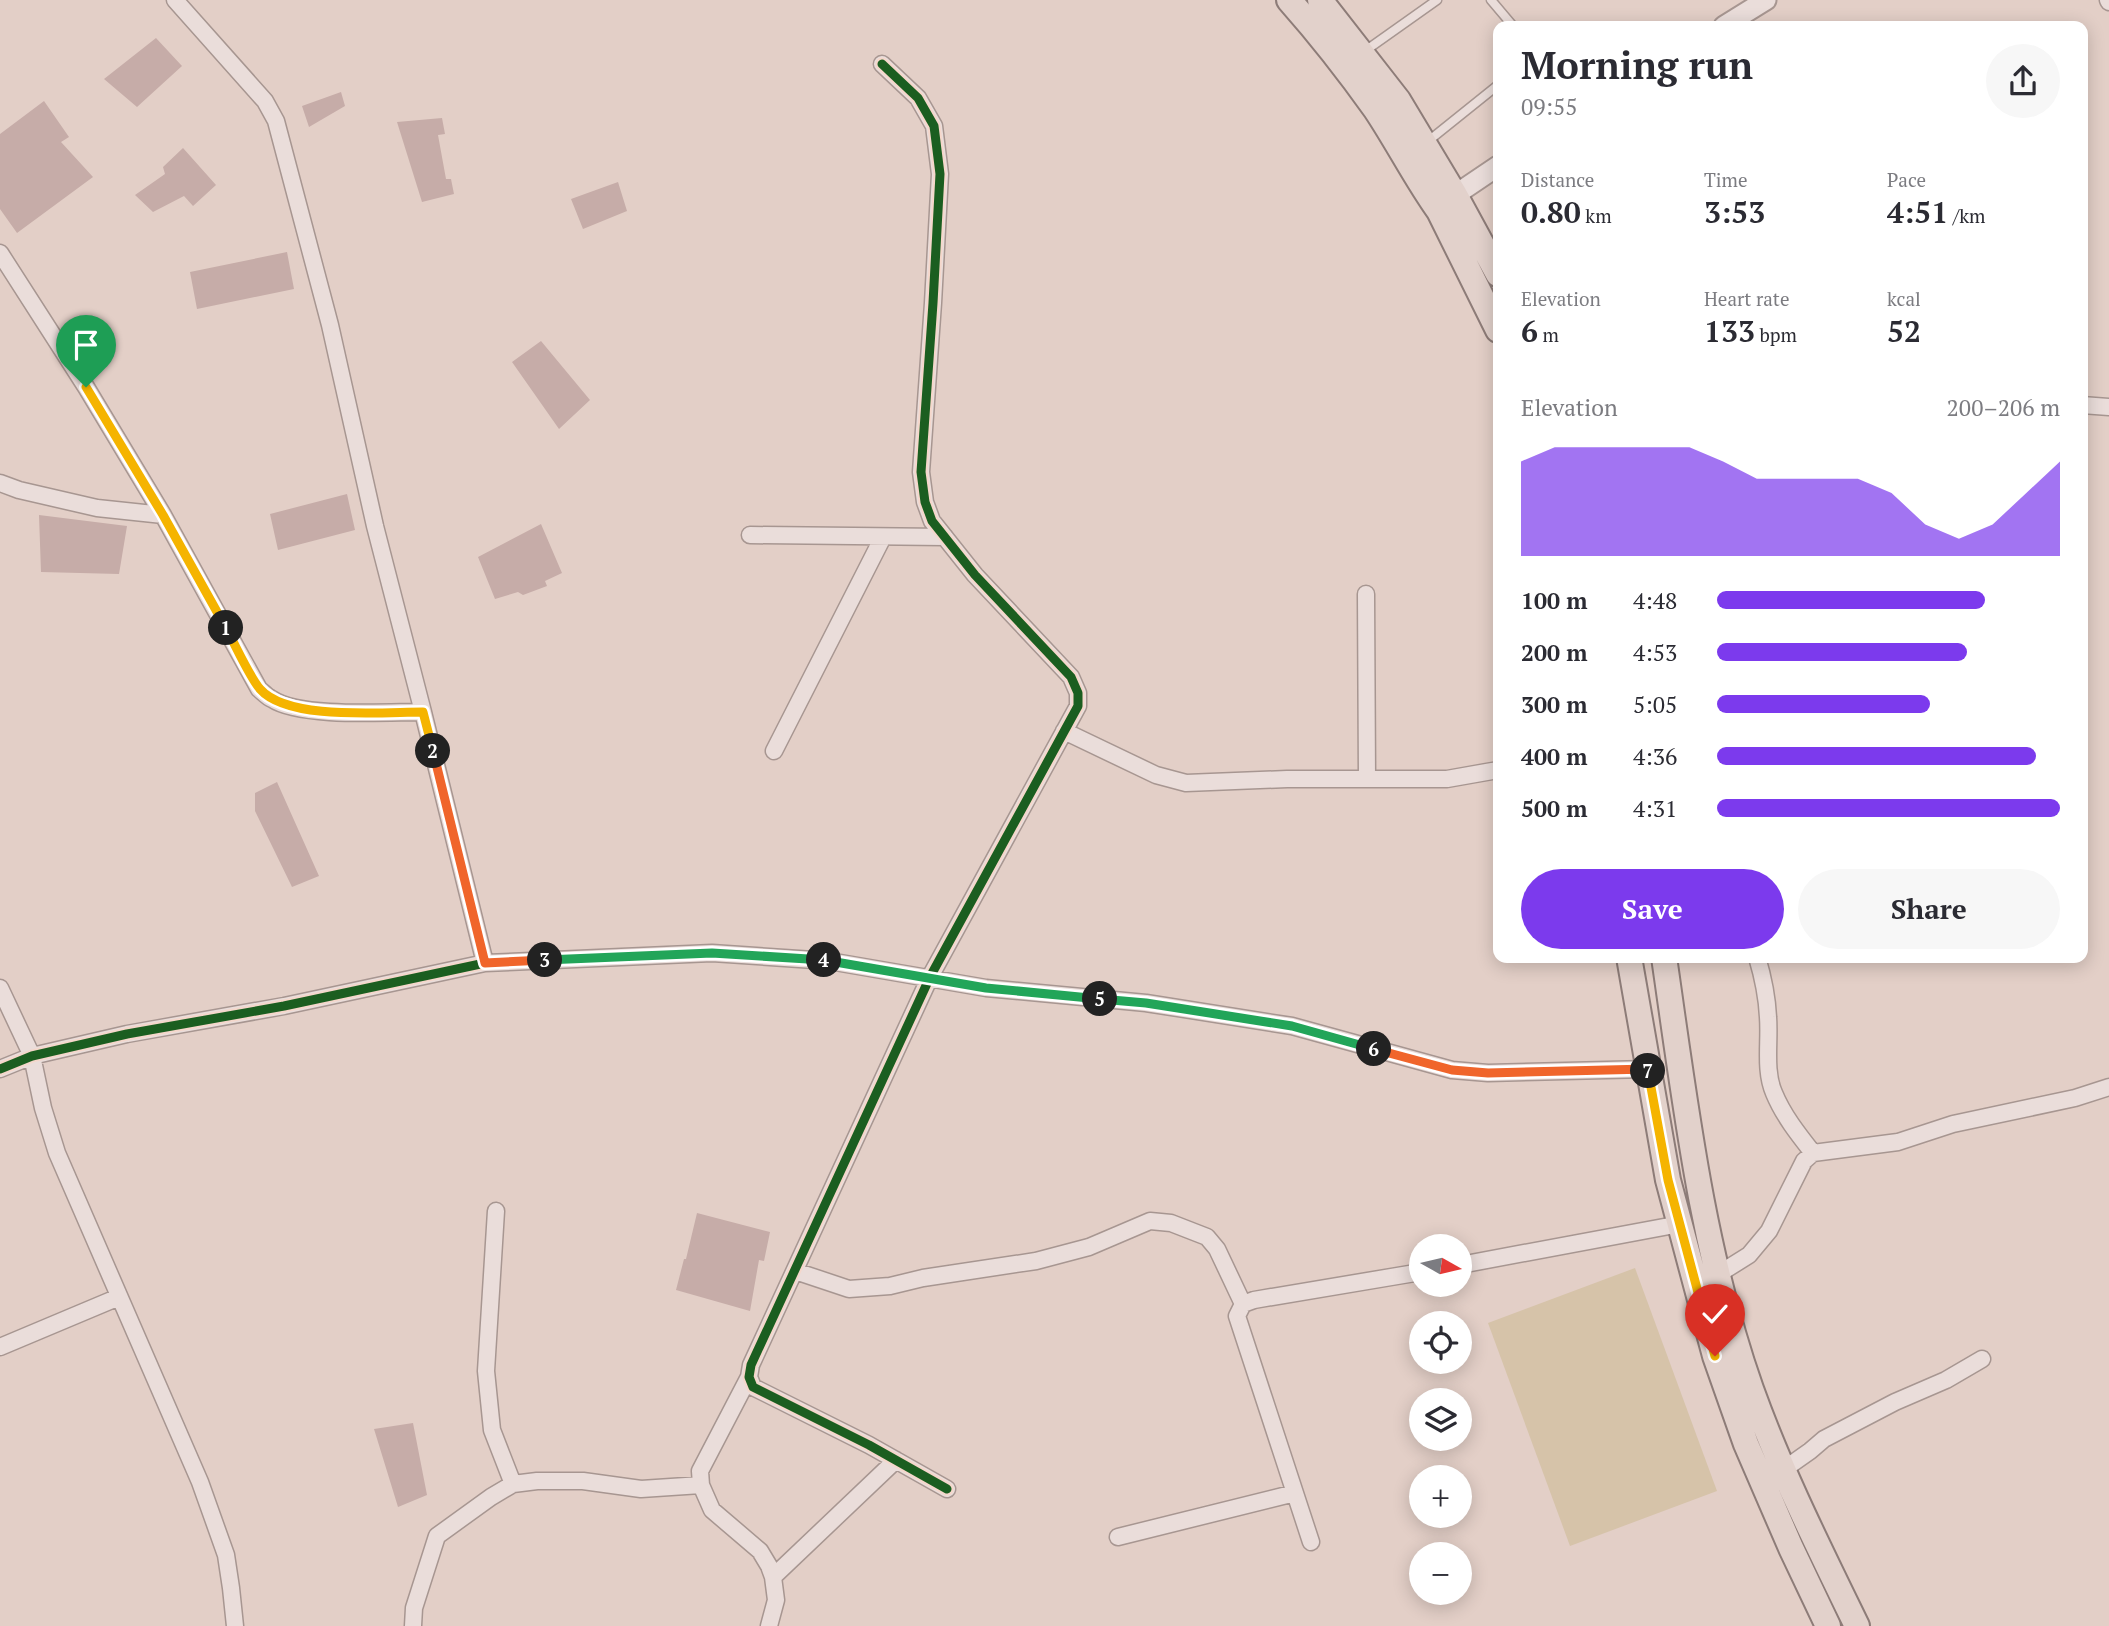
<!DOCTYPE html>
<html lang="en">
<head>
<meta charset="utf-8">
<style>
	:root { --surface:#fff; --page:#f7f7f7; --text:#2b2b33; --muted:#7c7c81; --accent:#7c3aed }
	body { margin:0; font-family:"PT Serif",serif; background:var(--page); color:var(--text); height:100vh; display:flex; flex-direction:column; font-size:26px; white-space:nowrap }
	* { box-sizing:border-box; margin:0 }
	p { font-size:23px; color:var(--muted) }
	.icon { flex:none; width:38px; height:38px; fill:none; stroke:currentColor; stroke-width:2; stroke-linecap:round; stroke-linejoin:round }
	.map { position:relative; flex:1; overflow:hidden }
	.sheet { position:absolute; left:1493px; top:21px; width:595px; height:942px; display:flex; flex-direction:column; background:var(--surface); border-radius:14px; box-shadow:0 4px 18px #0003 }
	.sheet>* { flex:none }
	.needle { width:46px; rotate:98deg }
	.fabs { position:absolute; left:1409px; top:1234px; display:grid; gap:14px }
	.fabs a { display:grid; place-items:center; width:63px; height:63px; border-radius:50%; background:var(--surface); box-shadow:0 4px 18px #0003; font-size:35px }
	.pin { position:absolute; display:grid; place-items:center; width:60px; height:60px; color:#fff; margin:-72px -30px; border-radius:50% 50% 50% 0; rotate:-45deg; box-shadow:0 0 7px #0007 }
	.pin .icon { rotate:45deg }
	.km { position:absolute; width:35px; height:35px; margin:-18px; border-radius:50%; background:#222; color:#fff; font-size:19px; line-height:35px; text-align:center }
	.round { display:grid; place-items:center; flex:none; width:74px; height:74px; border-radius:37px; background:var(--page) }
	.headline { display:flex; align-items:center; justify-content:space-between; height:119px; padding:0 28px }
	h1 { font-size:38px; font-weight:700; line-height:52px }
	.stats { display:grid; grid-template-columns:repeat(3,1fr); gap:10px; height:119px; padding:7px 28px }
	.stats div { display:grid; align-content:center }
	.stats b { font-size:30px; font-weight:700 }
	.stats small { font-size:19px; font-weight:400 }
	.stats p { font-size:19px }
	.chart { height:196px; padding:14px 28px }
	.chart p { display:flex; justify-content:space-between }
	.chart svg { width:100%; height:126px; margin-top:7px; fill:var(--accent); opacity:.7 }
	.button { display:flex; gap:14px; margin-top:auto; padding:14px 28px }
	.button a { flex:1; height:80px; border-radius:42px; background:var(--accent); color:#fff; font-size:28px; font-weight:700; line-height:80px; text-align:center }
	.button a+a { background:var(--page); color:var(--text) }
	ul { padding:0 28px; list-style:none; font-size:23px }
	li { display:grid; grid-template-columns:112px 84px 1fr; align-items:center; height:52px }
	li i { height:18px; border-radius:9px; background:var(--accent) }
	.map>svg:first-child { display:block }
</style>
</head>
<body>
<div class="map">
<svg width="2109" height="1626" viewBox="0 0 2109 1626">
	<rect width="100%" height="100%" fill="#e3cfc7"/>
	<path fill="#d6c3a9" d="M1635 1268 1717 1491 1570 1546 1488 1323Z"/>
	<path fill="#c6aca8" d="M156 38 182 66 137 107 104 79Z
		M341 92 345 106 309 127 302 106Z
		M44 101 69 137 61 142 93 177 17 233 0 209V134Z
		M442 118 445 134 438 135 446 179H451L454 194 422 202 397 122Z
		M183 148 216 185 193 206 184 196 153 212 135 195 165 174 163 167Z
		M618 182 627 211 583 229 571 199Z
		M287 252 294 289 197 309 190 272Z
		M541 341 590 400 559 429 512 362Z
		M347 494 355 530 278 550 270 514Z
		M39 515 127 526 119 574 41 572Z
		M541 524 562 573 545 581 547 586 523 595 518 592 495 599 478 557Z
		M277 782 319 876 292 887 255 811V793Z
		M697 1213 770 1232 764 1261 759 1260 750 1311 676 1290 684 1259H686Z
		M413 1423 427 1495 398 1507 374 1429Z"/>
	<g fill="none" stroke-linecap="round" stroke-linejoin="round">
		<defs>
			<path id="service" d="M1491 0 1513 26
				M1365 51 1437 0
				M1427 142 1498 85"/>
			<path id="minor" d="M175 0 265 101 276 121 330 325 375 526 423 712 485 963
				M2108 0 2109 2
				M882 64 918 98 934 126 940 174 933 303 921 472 925 502 932 521 975 575 1071 677 1078 693V706L930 977 751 1365 749 1377 753 1387 869 1445 947 1489
				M0 253 86 387 163 515 259 689C263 692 267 697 272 699 300 718 387 712 423 712
				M2082 405 2109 407
				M0 483 19 490 97 508 163 515
				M750 535 945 537
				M1366 594 1367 779
				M1064 731 1156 775 1186 783 1287 779H1447L1498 770
				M774 751 883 537
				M1757 957C1763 977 1767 996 1768 1017 1770 1042 1764 1070 1774 1093 1783 1115 1798 1134 1813 1153
				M0 988 32 1056 43 1108 57 1153 200 1482 226 1555 231 1588 235 1626
				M0 1069 32 1056 127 1034 284 1006 485 963 712 953 829 961 986 988 1146 1003 1292 1026 1452 1070 1488 1073 1648 1069
				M496 1211 486 1371 492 1430 513 1484
				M1460 1265 1680 1224
				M795 1271 849 1289 890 1286 923 1278 1036 1261 1089 1247 1150 1221 1171 1223 1207 1237 1217 1249 1243 1304
				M1717 1275 1749 1255 1769 1231 1804 1161 1813 1153 1898 1142 1953 1124 2075 1098 2109 1087
				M0 1347 119 1297
				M749 1377 700 1471 701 1485 712 1510 760 1551 769 1566 773 1577 776 1600 769 1626
				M1783 1470 1810 1451 1824 1439 1895 1402 1946 1380 1982 1359
				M1118 1537 1295 1493
				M1311 1542 1237 1316 1243 1304 1254 1300 1421 1272
				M773 1577 896 1460
				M413 1626 414 1608 437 1536 491 1497 513 1484 537 1481H583L641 1489 701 1485"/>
			<path id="tertiary" d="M1724 26 1766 0
				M1455 195 1498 166"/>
			<path id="primary" d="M1289 0C1320 35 1349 72 1376 110 1398 143 1416 179 1439 211L1498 330
				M1320 0 1398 100 1455 195 1498 274
				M1629 957 1668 1180 1715 1356 1746 1444 1791 1548 1828 1626
				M1664 957C1685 1102 1702 1250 1751 1389 1780 1470 1819 1548 1857 1626"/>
		</defs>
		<use href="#service" stroke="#a79691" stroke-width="11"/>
		<use href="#minor" stroke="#a79691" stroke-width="19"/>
		<use href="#tertiary" stroke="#a79691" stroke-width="23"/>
		<use href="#primary" stroke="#8d7c78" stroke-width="28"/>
		<use href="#service" stroke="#eaddda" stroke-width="8"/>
		<use href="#minor" stroke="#eaddda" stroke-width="16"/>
		<use href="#tertiary" stroke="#eaddda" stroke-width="19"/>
		<use href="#primary" stroke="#e2d1cb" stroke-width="24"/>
		<defs>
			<path id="cycleway" d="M882 64 918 98 934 126 940 174 933 303 921 472 925 502 932 521 975 575 1071 677 1078 693V706L930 977 751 1365 749 1377 753 1387 869 1445 947 1489
				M0 1069 32 1056 127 1034 284 1006 485 963 712 953 829 961 986 988 1146 1003 1292 1026 1452 1070 1488 1073 1648 1069"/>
		</defs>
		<use href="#cycleway" stroke="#f5d7cb" stroke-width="13"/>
		<use href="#cycleway" stroke="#1b5e20" stroke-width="9"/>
	</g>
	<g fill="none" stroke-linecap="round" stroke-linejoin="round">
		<defs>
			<path id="split-1" d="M86 387 163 515 226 628"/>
			<path id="split-2" d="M226 628C235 644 249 676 260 689 288 721 383 712 423 712L433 751"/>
			<path id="split-3" d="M433 751 485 963 545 960"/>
			<path id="split-4" d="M545 960 712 953 824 960"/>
			<path id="split-5" d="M824 960 986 988 1100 999"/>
			<path id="split-6" d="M1100 999 1146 1003 1292 1026 1374 1049"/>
			<path id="split-7" d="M1374 1049 1452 1070 1488 1073 1648 1069V1071"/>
			<path id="split-8" d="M1648 1071 1668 1180 1715 1356"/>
		</defs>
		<use href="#split-1" stroke="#fff" stroke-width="14"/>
		<use href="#split-2" stroke="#fff" stroke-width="14"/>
		<use href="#split-3" stroke="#fff" stroke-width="14"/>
		<use href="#split-4" stroke="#fff" stroke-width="14"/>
		<use href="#split-5" stroke="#fff" stroke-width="14"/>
		<use href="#split-6" stroke="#fff" stroke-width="14"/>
		<use href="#split-7" stroke="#fff" stroke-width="14"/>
		<use href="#split-8" stroke="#fff" stroke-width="14"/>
		<use href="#split-1" stroke="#f5b400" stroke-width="9"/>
		<use href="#split-2" stroke="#f5b400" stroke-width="9"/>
		<use href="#split-3" stroke="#f0652b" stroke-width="9"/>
		<use href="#split-4" stroke="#22a559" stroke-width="9"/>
		<use href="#split-5" stroke="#22a559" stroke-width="9"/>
		<use href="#split-6" stroke="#22a559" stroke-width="9"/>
		<use href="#split-7" stroke="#f0652b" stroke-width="9"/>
		<use href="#split-8" stroke="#f5b400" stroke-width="9"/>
	</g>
</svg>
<div class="fabs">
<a><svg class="needle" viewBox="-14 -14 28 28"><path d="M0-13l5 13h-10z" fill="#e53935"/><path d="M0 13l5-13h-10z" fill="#7c7c81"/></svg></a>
<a><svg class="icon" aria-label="locate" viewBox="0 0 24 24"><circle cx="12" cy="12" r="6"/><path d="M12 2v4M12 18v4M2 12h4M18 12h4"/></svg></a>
<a><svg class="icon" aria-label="layers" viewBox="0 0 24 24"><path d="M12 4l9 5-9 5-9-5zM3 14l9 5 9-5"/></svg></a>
<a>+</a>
<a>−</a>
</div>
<div class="pin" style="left:86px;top:387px;background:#1e9e55"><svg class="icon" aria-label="arrive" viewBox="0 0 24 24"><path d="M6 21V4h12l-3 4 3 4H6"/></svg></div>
<div class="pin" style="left:1715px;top:1356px;background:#d93025"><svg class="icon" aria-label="check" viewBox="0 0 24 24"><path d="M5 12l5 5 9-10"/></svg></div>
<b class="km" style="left:226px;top:628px">1</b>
<b class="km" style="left:433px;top:751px">2</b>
<b class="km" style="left:545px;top:960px">3</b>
<b class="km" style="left:824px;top:960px">4</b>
<b class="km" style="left:1100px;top:999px">5</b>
<b class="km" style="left:1374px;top:1049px">6</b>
<b class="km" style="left:1648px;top:1071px">7</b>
<section class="sheet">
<div class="headline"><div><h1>Morning run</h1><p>09:55</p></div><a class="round"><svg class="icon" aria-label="share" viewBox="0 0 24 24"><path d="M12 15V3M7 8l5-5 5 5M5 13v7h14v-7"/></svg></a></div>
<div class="stats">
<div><p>Distance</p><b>0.80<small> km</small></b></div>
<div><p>Time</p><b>3:53</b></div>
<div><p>Pace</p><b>4:51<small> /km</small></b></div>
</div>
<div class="stats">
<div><p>Elevation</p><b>6<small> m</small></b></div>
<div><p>Heart rate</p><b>133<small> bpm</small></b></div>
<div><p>kcal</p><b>52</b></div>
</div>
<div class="chart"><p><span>Elevation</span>200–206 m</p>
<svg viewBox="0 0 160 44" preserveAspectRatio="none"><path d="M0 44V11L10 6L20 6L30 6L40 6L50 6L60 11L70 17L80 17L90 17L100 17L110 22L120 33L130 38L140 33L150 22L160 11V44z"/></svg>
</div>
<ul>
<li><b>100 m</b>4:48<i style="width:78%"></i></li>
<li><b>200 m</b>4:53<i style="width:73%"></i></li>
<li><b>300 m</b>5:05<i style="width:62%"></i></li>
<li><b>400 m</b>4:36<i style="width:93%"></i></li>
<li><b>500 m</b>4:31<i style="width:100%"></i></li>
</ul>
<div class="button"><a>Save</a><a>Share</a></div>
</section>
</div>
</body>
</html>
